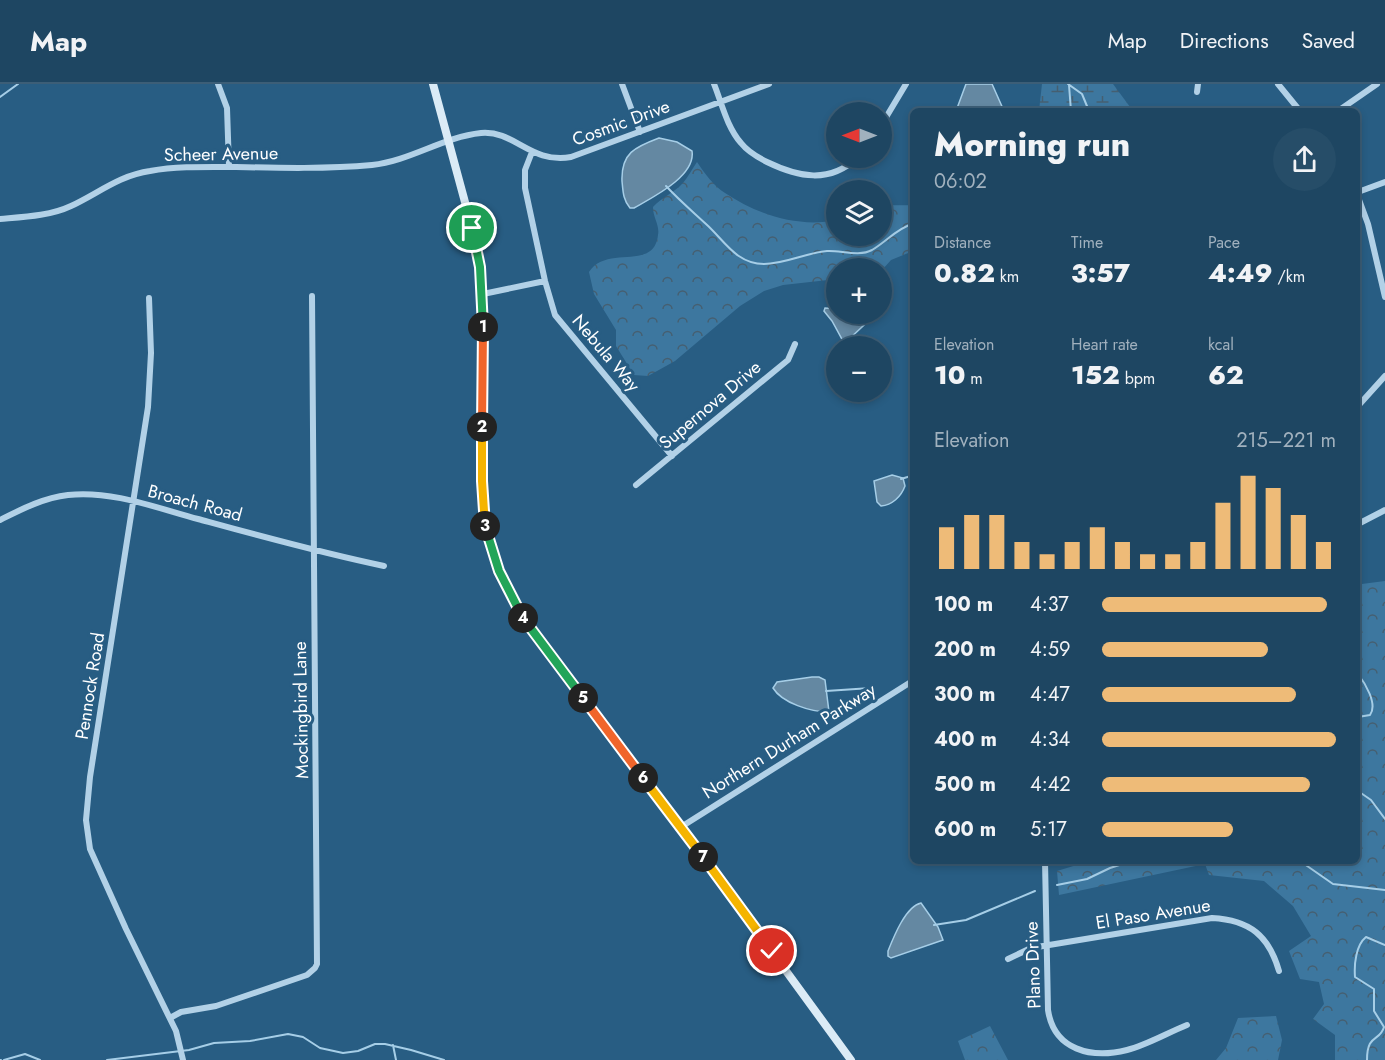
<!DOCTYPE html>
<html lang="en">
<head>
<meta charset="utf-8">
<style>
	:root { --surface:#1e4662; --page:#264d68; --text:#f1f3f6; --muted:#a1b1be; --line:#3c5e77; --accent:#eebb78 }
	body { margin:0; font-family:Jost,sans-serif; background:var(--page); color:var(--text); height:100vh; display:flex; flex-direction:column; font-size:22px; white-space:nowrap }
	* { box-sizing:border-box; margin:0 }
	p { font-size:20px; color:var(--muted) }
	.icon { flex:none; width:33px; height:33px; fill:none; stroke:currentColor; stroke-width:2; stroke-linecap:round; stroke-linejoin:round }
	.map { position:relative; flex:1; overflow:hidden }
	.side { position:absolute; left:910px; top:24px; width:450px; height:756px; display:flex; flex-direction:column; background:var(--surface); border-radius:9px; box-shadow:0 3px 9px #0003,0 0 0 2px var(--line) }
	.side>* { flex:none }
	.needle { width:39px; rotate:270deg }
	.tools { position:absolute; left:826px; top:18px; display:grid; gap:12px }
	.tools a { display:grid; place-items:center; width:66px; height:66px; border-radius:50%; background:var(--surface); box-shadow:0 3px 9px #0003,0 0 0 2px var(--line); font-size:30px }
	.pin { position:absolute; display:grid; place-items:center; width:51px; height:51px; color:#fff; margin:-26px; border:3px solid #fff; border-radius:50%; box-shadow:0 2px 6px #0007 }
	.km { position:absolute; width:30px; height:30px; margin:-15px; border-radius:50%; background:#222; color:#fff; font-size:16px; line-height:30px; text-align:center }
	.round { display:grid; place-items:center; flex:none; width:63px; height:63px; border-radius:32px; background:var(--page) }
	.head { display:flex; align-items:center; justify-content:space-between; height:102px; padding:0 24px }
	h1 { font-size:33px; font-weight:800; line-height:45px }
	.stats { display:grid; grid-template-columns:repeat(3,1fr); gap:9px; height:102px; padding:6px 24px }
	.stats div { display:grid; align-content:center }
	.stats b { font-size:26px; font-weight:800 }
	.stats small { font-size:16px; font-weight:400 }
	.stats p { font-size:16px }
	.chart { height:168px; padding:12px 24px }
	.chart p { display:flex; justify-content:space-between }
	.chart svg { width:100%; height:108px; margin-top:6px; stroke:var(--accent); stroke-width:6 }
	ul { padding:0 24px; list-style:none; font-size:20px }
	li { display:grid; grid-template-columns:96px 72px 1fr; align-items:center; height:45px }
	li i { height:15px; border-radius:8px; background:var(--accent) }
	header { display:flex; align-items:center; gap:36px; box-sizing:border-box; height:84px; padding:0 30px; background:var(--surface); border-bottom:2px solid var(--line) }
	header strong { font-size:28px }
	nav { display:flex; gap:33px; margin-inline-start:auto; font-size:21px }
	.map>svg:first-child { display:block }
</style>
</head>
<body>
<header>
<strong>Map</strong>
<nav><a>Map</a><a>Directions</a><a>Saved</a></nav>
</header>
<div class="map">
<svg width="1385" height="976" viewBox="0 0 1385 976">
	<defs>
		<pattern id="forest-crowns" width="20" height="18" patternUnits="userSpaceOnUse" patternTransform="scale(1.5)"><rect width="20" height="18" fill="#3d779f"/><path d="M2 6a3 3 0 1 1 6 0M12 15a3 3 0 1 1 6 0" fill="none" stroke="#455f71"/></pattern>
		<pattern id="wetland-marsh" width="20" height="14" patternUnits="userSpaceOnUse" patternTransform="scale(1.5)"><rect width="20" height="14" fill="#3d779f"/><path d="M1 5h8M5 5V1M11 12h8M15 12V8" fill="none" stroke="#455f71"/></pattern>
	</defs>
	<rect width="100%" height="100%" fill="#285d83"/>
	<path fill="url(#forest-crowns)" d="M697 78C705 90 714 102 725 109 758 131 798 144 837 136V152H882V123C889 120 904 122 913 121V167L891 176 882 186V184H837V195L783 201 764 207 740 222 675 277 648 292 634 291 616 262V246L594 210 589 188C607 160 654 188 658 151 660 141 653 134 653 123 662 113 674 109 683 99 688 93 692 85 697 78Z
		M1358 495 1362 500 1385 497V976H1335V951L1313 935 1324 920 1319 898 1300 895 1289 867 1311 852 1293 822 1264 797 1209 791 1205 780 1059 811 1057 787 1090 777H1358Z
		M1276 932 1282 956 1278 976H1216L1226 964 1238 934Z
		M990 942 1008 976H965L958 957Z"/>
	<path fill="url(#wetland-marsh)" d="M1042 0H1113L1133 27H1039Z"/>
	<path fill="#6488a2" stroke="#a6cee7" stroke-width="1.5" d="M966 0H992L1004 27H956Z
		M659 54 677 58 692 67C696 92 653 113 634 124H630C623 116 623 107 622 97 621 69 635 63 659 54Z
		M825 224 837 225V230H876L849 255 843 257 832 237 824 227Z
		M892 391 903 394 905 402C901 413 892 421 881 422L877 418 874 397Z
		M812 593H819L825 596 829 628C811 628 782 619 773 604L777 598Z
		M921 819 938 843 943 856 891 874 888 872V867C894 852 906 822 921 819Z"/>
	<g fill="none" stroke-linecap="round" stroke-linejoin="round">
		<path stroke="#a6cee7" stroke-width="2" d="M1068 0 1082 10 1089 27
			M1069 1 1071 27
			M0 13 18 0
			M666 102C679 116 692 127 706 140 724 156 736 180 764 180 785 180 805 169 827 167 840 166 859 173 872 166 887 157 896 145 914 139
			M901 395 914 391
			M1358 590C1365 599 1378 620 1370 631L1358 633
			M826 607 871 604
			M1358 707 1371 716 1385 735
			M1300 777 1333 800 1385 806
			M1057 801 1087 795 1110 784 1132 777
			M934 841 966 836 1035 807
			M393 961 396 976
			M0 976H1
			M4 976 25 970 40 976
			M107 976 189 966 214 959 250 957 288 950 303 953 320 964 343 969 358 967 375 960H385L411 966 444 976
			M1367 976C1367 949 1380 958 1384 943L1374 927V905L1355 893C1354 880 1356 861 1366 853L1385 861"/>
		<path stroke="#b2d1e7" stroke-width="6" d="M218 0 227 24 229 83
			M622 0 640 48
			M714 0C722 20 727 43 741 59 748 68 757 73 767 78 798 93 829 100 857 74
			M1278 0 1300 27
			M1197 8 1198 0
			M1338 27 1377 0
			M882 40 906 0
			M532 68 525 86V104L545 197 555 231 672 372
			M1358 108 1385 98
			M1358 113 1368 140 1385 213
			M0 135C23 133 50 132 71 122 97 110 120 91 150 87 178 82 207 83 236 83 281 84 327 85 372 81 410 77 443 53 481 49 515 46 530 80 571 73L769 0
			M483 210 545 197
			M149 214 151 269 148 323 90 693 86 736 90 765 126 845 176 947 183 976
			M1358 322 1385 292
			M636 401 788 276 795 260
			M0 436C22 425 43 414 68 411 111 406 157 424 198 435 260 452 321 469 384 482
			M1358 440 1385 426
			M681 743 914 596
			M1045 777 1048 926C1054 966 1091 975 1127 966 1147 961 1167 949 1187 941
			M1008 875 1031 864 1212 834C1250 836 1269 852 1279 887
			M170 934 181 928 216 922 307 891 315 884 317 880 312 212"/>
		<path stroke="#dbebf6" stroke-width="8" d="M433 0 472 144 480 183 483 231V426L488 454 499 487 526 538 681 743 851 976"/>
	</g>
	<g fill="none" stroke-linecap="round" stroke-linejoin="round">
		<defs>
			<path id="split-1" d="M472 144 480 183 483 243"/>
			<path id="split-2" d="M482 343 483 243"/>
			<path id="split-3" d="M482 343V397L485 442"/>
			<path id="split-4" d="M485 442 499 487 523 534"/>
			<path id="split-5" d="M523 534 583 614"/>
			<path id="split-6" d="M583 614 643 694"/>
			<path id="split-7" d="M643 694 703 773"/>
			<path id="split-8" d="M703 773 772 867"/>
		</defs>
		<use href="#split-1" stroke="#fff" stroke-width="12"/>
		<use href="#split-2" stroke="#fff" stroke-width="12"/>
		<use href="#split-3" stroke="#fff" stroke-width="12"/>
		<use href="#split-4" stroke="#fff" stroke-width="12"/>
		<use href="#split-5" stroke="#fff" stroke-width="12"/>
		<use href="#split-6" stroke="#fff" stroke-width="12"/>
		<use href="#split-7" stroke="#fff" stroke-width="12"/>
		<use href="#split-8" stroke="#fff" stroke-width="12"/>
		<use href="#split-1" stroke="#22a559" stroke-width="8"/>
		<use href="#split-2" stroke="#f0652b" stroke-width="8"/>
		<use href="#split-3" stroke="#f5b400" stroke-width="8"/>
		<use href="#split-4" stroke="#22a559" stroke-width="8"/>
		<use href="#split-5" stroke="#22a559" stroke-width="8"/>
		<use href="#split-6" stroke="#f0652b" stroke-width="8"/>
		<use href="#split-7" stroke="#f5b400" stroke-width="8"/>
		<use href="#split-8" stroke="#f5b400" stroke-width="8"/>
	</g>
	<g text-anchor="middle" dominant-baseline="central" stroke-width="6" stroke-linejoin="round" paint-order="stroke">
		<g font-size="18" fill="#fff" stroke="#285d83">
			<text transform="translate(621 39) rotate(-20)">Cosmic Drive</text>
			<text transform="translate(221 70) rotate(-1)">Scheer Avenue</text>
			<text transform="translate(606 269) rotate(50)">Nebula Way</text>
			<text transform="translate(710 321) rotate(-40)">Supernova Drive</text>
			<text transform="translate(195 419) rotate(15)">Broach Road</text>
			<text transform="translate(90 602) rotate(-81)">Pennock Road</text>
			<text transform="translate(301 626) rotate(-91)">Mockingbird Lane</text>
			<text transform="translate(789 657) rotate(-32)">Northern Durham Parkway</text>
			<text transform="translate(1153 830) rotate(-9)">El Paso Avenue</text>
			<text transform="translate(1033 881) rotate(-92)">Plano Drive</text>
		</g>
	</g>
</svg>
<div class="tools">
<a><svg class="needle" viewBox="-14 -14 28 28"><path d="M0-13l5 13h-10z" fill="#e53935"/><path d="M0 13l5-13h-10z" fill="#a1b1be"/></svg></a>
<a><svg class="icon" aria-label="layers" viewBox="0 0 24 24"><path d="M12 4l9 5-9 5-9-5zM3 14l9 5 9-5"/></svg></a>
<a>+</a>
<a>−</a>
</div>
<div class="pin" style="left:472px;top:144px;background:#1e9e55"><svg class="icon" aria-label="arrive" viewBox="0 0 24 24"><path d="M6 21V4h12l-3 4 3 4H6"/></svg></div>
<div class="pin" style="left:772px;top:867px;background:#d93025"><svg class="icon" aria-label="check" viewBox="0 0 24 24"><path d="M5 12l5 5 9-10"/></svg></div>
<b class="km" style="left:483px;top:243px">1</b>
<b class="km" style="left:482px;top:343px">2</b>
<b class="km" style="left:485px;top:442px">3</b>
<b class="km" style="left:523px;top:534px">4</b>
<b class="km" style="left:583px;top:614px">5</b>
<b class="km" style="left:643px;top:694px">6</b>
<b class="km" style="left:703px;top:773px">7</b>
<section class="side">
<div class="head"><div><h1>Morning run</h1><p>06:02</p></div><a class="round"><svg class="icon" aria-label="share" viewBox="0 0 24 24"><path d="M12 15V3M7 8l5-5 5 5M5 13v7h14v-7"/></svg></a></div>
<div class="stats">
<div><p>Distance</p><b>0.82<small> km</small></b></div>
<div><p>Time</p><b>3:57</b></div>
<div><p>Pace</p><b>4:49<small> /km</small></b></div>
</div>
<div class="stats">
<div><p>Elevation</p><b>10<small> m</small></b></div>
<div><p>Heart rate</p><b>152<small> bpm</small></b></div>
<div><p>kcal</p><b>62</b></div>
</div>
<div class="chart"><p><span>Elevation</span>215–221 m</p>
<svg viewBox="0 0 160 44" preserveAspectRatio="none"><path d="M5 44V27M15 44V22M25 44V22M35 44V33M45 44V38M55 44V33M65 44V27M75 44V33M85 44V38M95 44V38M105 44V33M115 44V17M125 44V6M135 44V11M145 44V22M155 44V33"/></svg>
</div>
<ul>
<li><b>100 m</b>4:37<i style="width:96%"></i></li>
<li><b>200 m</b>4:59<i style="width:71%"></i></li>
<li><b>300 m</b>4:47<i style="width:83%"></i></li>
<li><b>400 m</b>4:34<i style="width:100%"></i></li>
<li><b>500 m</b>4:42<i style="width:89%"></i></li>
<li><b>600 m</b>5:17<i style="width:56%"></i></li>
</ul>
</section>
</div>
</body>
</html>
